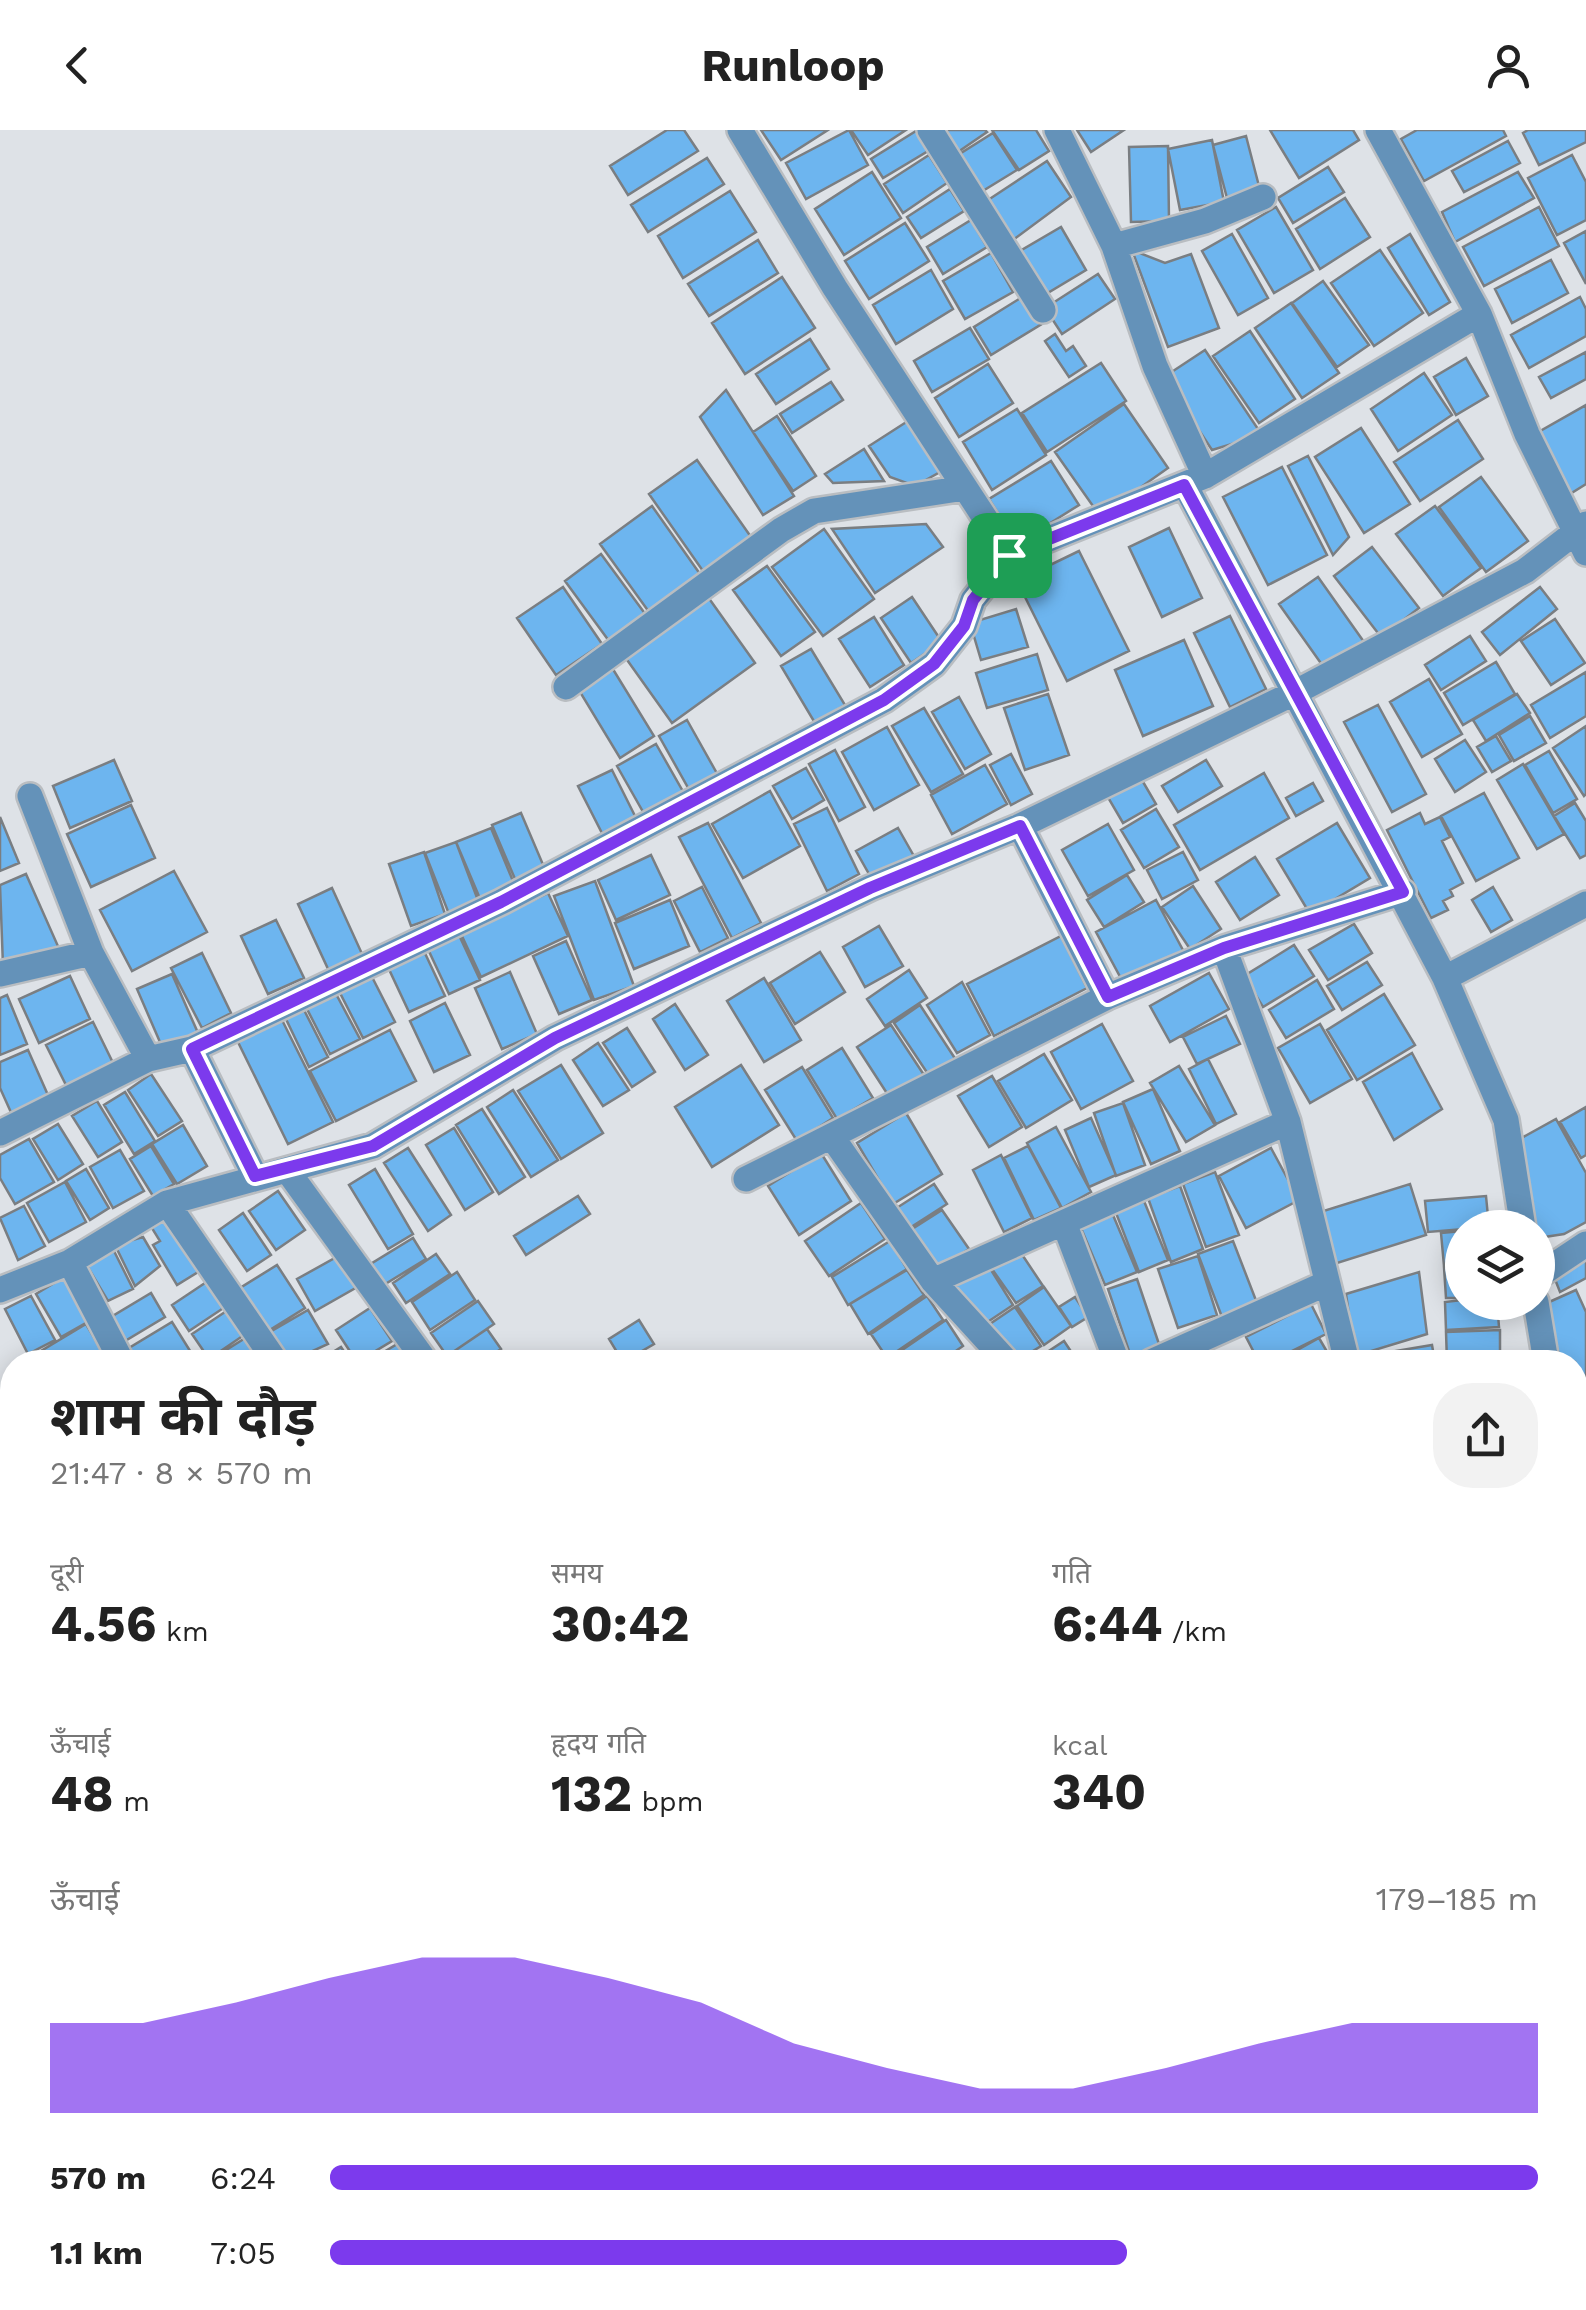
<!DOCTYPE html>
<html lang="hi">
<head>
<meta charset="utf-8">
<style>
	:root { --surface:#fff; --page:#f2f2f2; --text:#222; --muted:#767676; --accent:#7c3aed }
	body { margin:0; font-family:"Work Sans","Noto Sans Devanagari",sans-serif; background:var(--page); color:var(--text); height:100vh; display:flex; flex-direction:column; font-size:38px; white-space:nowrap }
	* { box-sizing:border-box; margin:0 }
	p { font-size:32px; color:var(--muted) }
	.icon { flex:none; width:55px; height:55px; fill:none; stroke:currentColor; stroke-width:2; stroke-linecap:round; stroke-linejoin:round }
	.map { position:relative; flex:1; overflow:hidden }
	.panel { position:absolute; left:0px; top:1220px; width:1588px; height:960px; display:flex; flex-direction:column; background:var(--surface); border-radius:40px 40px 0 0; box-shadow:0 5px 25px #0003 }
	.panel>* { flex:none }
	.controls { position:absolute; left:1445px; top:1080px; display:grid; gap:20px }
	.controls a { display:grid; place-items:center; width:110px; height:110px; border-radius:50%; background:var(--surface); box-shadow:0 5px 25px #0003; font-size:50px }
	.pin { position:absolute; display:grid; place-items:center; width:85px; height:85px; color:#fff; margin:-42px; border-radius:20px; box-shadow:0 5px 15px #0006 }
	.round { display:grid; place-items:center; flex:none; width:105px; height:105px; border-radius:40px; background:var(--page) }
	.summary { display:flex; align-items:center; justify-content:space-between; height:170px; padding:0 50px }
	h1 { font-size:55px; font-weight:700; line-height:75px }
	.figures { display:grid; grid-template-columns:repeat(3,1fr); gap:15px; height:170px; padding:10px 50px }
	.figures div { display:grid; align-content:center }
	.figures b { font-size:50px; font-weight:700 }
	.figures small { font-size:28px; font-weight:400 }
	.figures p { font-size:28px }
	.chart { height:280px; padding:20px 50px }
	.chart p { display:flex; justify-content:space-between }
	.chart svg { width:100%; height:180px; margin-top:10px; fill:var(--accent); opacity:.7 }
	ul { padding:0 50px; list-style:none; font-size:32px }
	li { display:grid; grid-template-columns:160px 120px 1fr; align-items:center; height:75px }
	li i { height:25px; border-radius:12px; background:var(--accent) }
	header { display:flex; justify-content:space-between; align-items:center; height:130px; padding:0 50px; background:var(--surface); font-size:45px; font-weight:700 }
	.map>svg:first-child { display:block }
</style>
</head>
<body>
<header><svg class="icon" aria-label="back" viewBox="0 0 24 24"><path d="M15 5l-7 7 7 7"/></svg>Runloop<svg class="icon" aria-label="person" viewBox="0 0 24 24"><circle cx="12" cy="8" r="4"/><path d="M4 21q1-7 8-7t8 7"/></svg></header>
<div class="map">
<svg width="1586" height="2180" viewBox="0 0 1586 2180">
	<rect width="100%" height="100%" fill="#dee2e7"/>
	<path fill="#6db5ef" stroke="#7a7e82" stroke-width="2.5" d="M667 0H684L698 21 628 65 610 36Z
		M761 0H828L781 30Z
		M849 0 868 35 806 69 786 33Z
		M851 0H906L868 25Z
		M940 0H985L987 2 955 24Z
		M992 0H1036L1049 21 1019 40Z
		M1077 0H1124L1091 22Z
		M1270 0H1353L1359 10 1299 48Z
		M1417 0H1503L1506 6 1424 51 1401 9Z
		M1528 0H1586V12L1539 35 1523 3Z
		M916 1 928 21 883 48 871 29Z
		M993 3 1017 40 981 62 958 25Z
		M1246 6 1260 60 1227 68 1213 15Z
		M1212 10 1224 72 1180 80 1168 19Z
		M1508 11 1520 33 1464 62 1452 41Z
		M1168 16 1169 91 1131 92 1129 17Z
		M929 25 947 53 903 83 884 54Z
		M1572 25 1586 52V90L1557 105 1528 48Z
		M707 28 724 54 648 102 631 75Z
		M1047 31 1071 67 1013 110 985 72Z
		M1328 37 1344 62 1293 93 1278 68Z
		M872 42 901 88 844 125 815 79Z
		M1518 42 1534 68 1455 112 1442 82Z
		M950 59 964 81 921 108 907 87Z
		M730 61 756 102 683 148 658 106Z
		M1345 68 1370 107 1320 139 1296 99Z
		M1276 77 1313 140 1274 163 1237 100Z
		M1539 77 1559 116 1484 156 1463 117Z
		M971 90 987 117 943 144 927 117Z
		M905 93 929 131 869 169 845 131Z
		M1061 97 1086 140 1046 164 1020 121Z
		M1586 101V154L1564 113Z
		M1232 104 1268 168 1238 185 1202 121Z
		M1410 104 1450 172 1429 185 1388 118Z
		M758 110 778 143 709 186 688 154Z
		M1132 120 1165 133 1191 124 1219 198 1168 217Z
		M1380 120 1423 183 1374 216 1331 153Z
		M991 123 1013 162 965 189 943 151Z
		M1551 130 1568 163 1512 193 1495 159Z
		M931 140 953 179 896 214 873 175Z
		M1098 144 1115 169 1062 204 1045 178Z
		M782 147 815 198 745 244 712 193Z
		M1323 151 1369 215 1337 237 1292 173Z
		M1027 164 1045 192 991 225 974 197Z
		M1580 167 1586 179V206L1529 238 1511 205Z
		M1291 173 1339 243 1302 268 1255 198Z
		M970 198 989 229 932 262 914 231Z
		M1250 201 1295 269 1259 293 1213 226Z
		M1055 204 1066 221 1073 216 1086 236 1069 247 1045 211Z
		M810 209 829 239 776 274 756 244Z
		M1205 220 1262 305 1212 320 1164 247Z
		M1586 222V249L1551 268 1539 247Z
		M1466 228 1488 266 1456 285 1434 247Z
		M1101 233 1126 271 1047 322 1022 283Z
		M988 234 1013 273 959 307 935 268Z
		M1424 243 1452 285 1398 321 1371 279Z
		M831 252 843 270 792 303 780 284Z
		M726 260 794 366 763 385 700 287Z
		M1124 274 1168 338 1100 386 1055 322Z
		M1586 275V354L1570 364 1535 304Z
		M1017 279 1046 325 992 360 963 312Z
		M777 286 816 346 793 361 753 302Z
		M1458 290 1483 329 1420 371 1394 332Z
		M908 291 940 342 915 356 890 347 869 316Z
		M1361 298 1410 374 1364 403 1315 327Z
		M864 319 884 351 833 353 825 344Z
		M1308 326 1349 407 1333 425 1288 336Z
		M697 330 751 407 703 441 649 364Z
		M1051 331 1079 375 1017 414 989 369Z
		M1282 337 1327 425 1268 455 1223 367Z
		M1481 347 1528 411 1486 442 1439 377Z
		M652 376 700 444 649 482 600 414Z
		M1435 376 1481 438 1443 466 1396 404Z
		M926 394 943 417 875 463 832 399Z
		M1169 398 1202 468 1162 487 1129 417Z
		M824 399 874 469 823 506 772 437Z
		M1372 417 1419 478 1381 507 1334 446Z
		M1079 421 1129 521 1067 551 1017 451Z
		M601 424 646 485 609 511 565 451Z
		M767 436 815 502 781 526 733 460Z
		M1318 447 1364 512 1325 539 1279 474Z
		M563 457 602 514 556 545 517 488Z
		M1540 457 1557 479 1500 525 1482 502Z
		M708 467 755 533 672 593 625 527Z
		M912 467 942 512 911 533 881 488Z
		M1016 479 1028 517 981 530 970 493Z
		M1230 486 1266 559 1230 577 1194 503Z
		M874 487 904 535 870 557 839 509Z
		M1555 489 1585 533 1551 555 1521 511Z
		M1470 506 1486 531 1441 560 1425 535Z
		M1184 510 1213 576 1143 606 1115 540Z
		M811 519 845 575 815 593 781 536Z
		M1037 524 1048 560 987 578 976 543Z
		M1496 532 1515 564 1463 595 1444 563Z
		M611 536 654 606 620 628 577 557Z
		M1586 542V586L1550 608 1531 575Z
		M1429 549 1462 604 1422 627 1390 572Z
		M1048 564 1069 625 1025 640 1004 578Z
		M1517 564 1530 583 1486 611 1473 590Z
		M959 567 991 624 965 639 932 582Z
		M1378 575 1426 664 1392 682 1344 592Z
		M924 578 963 644 931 662 892 596Z
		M1530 586 1546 613 1514 631 1499 605Z
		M687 590 719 647 691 663 659 606Z
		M1586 596V664L1584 666 1553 618Z
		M887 597 919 655 874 680 842 622Z
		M1496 606 1511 631 1492 642 1477 617Z
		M1465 610 1486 642 1455 662 1435 629Z
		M656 614 685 665 646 687 617 636Z
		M835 620 865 677 839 691 809 634Z
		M1549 621 1577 669 1553 683 1525 635Z
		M1011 624 1032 664 1011 675 990 635Z
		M114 630 132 671 70 698 53 656Z
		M1206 630 1222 656 1178 682 1162 656Z
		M1523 634 1564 704 1537 719 1497 650Z
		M985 635 1007 674 952 704 931 665Z
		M806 638 824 670 792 689 773 656Z
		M612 640 638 692 605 709 578 656Z
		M1264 643 1289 688 1200 740 1174 695Z
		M1139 645 1156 674 1123 693 1106 664Z
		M1313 653 1323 671 1296 686 1286 668Z
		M770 661 800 716 743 748 712 694Z
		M1484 663 1519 728 1476 751 1441 686Z
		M1575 673 1586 691V725L1580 728 1554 686Z
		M131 675 155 728 91 757 67 704Z
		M827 678 859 744 827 761 794 694Z
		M1156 679 1179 717 1144 738 1121 700Z
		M521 683 547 744 518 756 492 695Z
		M1420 683 1425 694 1440 687 1450 707 1442 711 1463 753 1450 760 1453 766 1443 771 1448 780 1431 788 1387 700Z
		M0 687 19 733 0 741Z
		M708 693 761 793 732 808 679 707Z
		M1337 693 1370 748 1310 784 1277 729Z
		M1108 694 1134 740 1088 766 1062 720Z
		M491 698 515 756 481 771 456 712Z
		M898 698 915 728 873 751 856 721Z
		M456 712 479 773 449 784 425 723Z
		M424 722 445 784 411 796 389 734Z
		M1183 722 1198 750 1162 769 1147 740Z
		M651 725 670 765 616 790 598 750Z
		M1255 727 1279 765 1240 790 1216 752Z
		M174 741 207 802 132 841 100 780Z
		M26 744 61 823 3 836 0 755Z
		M1127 745 1144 772 1104 797 1087 770Z
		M595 751 634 856 594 870 554 766Z
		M1193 756 1221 799 1190 819 1162 777Z
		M702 757 728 808 700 822 674 771Z
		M1493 757 1512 790 1491 802 1472 770Z
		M332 758 363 826 329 841 298 774Z
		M548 763 568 806 481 847 461 804Z
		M670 770 689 816 634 839 615 793Z
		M1156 770 1184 822 1124 854 1096 802Z
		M276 790 304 848 268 864 241 806Z
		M1354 794 1372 823 1328 850 1309 820Z
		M879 796 903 836 865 857 843 817Z
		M458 803 480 850 449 864 427 817Z
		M1061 806 1087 858 994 906 967 854Z
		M566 811 592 870 559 884 533 826Z
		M1294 815 1314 846 1263 877 1244 846Z
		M423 819 445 866 409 882 387 835Z
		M820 822 845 862 795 894 770 853Z
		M202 823 231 883 202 898 171 838Z
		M1367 832 1382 855 1342 880 1327 856Z
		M909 840 927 868 885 896 867 869Z
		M510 842 537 904 502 919 475 858Z
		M370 843 395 892 363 908 338 859Z
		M1209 843 1229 879 1170 912 1150 876Z
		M172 844 198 903 163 919 137 859Z
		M70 846 90 889 39 913 19 869Z
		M764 848 801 910 764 932 727 871Z
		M1317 850 1334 879 1286 908 1269 880Z
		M962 852 990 905 957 923 927 875Z
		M335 862 360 909 330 924 306 877Z
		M1384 864 1415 915 1357 950 1327 900Z
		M7 865 27 914 0 925V868Z
		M445 873 470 925 434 942 410 891Z
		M675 874 708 925 685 940 653 889Z
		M920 875 956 930 930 947 894 893Z
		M303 878 328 927 309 937 285 887Z
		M1226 886 1240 914 1197 934 1183 907Z
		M281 888 333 992 288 1014 237 910Z
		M93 892 115 937 68 959 46 915Z
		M1102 894 1133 951 1081 979 1051 922Z
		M1320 894 1352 949 1310 973 1278 918Z
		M891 895 924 945 890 968 857 917Z
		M627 898 655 942 632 957 603 913Z
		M390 900 416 951 336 991 310 941Z
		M598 913 629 960 603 976 573 930Z
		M842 918 873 968 837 989 807 940Z
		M28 920 51 972 14 989 0 958V932Z
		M1412 923 1442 979 1394 1010 1363 952Z
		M1044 924 1072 970 1026 998 998 951Z
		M1208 929 1236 984 1216 994 1189 939Z
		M561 935 603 1003 561 1029 518 961Z
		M741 935 779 995 712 1037 675 977Z
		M1179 936 1215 995 1186 1012 1150 953Z
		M802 937 833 988 797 1011 765 960Z
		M151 944 182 991 158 1006 128 960Z
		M992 946 1022 997 989 1017 958 966Z
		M1153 959 1180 1021 1151 1034 1123 972Z
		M513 960 558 1030 531 1047 487 977Z
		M125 962 155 1011 134 1024 104 975Z
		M97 971 122 1012 98 1027 72 986Z
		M1123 973 1145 1035 1116 1046 1094 983Z
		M1586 977V1025L1581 1028 1560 992Z
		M482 979 525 1047 499 1064 456 995Z
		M906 983 942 1044 893 1074 857 1013Z
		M1091 988 1116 1045 1089 1057 1065 1000Z
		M1556 989 1586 1043V1092L1564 1104 1538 1108V1098H1531L1516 1011Z
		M58 994 83 1034 58 1050 33 1009Z
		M183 995 207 1036 177 1054 152 1014Z
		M1056 997 1091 1062 1062 1078 1027 1013Z
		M454 998 493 1062 465 1080 426 1015Z
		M29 1009 54 1052 15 1074 0 1048V1025Z
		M151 1016 174 1054 153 1066 130 1029Z
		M1028 1016 1061 1078 1034 1090 1004 1028Z
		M408 1018 451 1085 428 1101 384 1033Z
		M1271 1018 1299 1070 1246 1098 1219 1046Z
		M120 1020 144 1061 113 1078 90 1037Z
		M821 1023 851 1071 799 1105 768 1056Z
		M1001 1025 1032 1088 1004 1102 973 1040Z
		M86 1039 109 1078 90 1090 66 1051Z
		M375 1039 413 1104 388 1119 349 1055Z
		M1215 1042 1239 1105 1206 1117 1183 1054Z
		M65 1052 86 1092 49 1112 27 1073Z
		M934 1054 947 1074 908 1099 895 1079Z
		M1410 1054 1426 1105 1334 1134 1317 1083Z
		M1180 1056 1203 1119 1171 1132 1148 1068Z
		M278 1061 305 1100 276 1120 249 1081Z
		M578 1066 590 1084 526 1125 514 1106Z
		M1486 1066 1489 1097 1428 1102 1425 1071Z
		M1144 1071 1168 1130 1139 1142 1116 1083Z
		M861 1073 885 1109 829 1146 805 1111Z
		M24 1076 45 1116 18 1130 0 1088Z
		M942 1080 969 1119 935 1141 909 1101Z
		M169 1083 203 1139 177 1155 153 1115 160 1111 150 1095Z
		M243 1083 271 1125 247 1141 219 1100Z
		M1113 1085 1137 1142 1105 1155 1081 1098Z
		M1462 1101V1135L1444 1136 1441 1103Z
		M143 1107 160 1136 135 1156 115 1115Z
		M413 1108 426 1129 382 1156 369 1135Z
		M890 1111 907 1139 848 1175 832 1147Z
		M1233 1111 1257 1173 1222 1187 1198 1124Z
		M110 1113 133 1159 108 1171 83 1129Z
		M1586 1119V1148L1560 1162 1551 1139Z
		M1019 1120 1043 1156 1016 1173 992 1139Z
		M342 1124 359 1156 315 1181 297 1149Z
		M436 1124 450 1144 406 1173 393 1153Z
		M1198 1126 1217 1185 1178 1198 1158 1139Z
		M986 1132 1013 1175 980 1197 951 1154Z
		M277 1135 305 1178 260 1206 232 1163Z
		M1462 1136V1168H1446L1444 1137Z
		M907 1140 924 1165 868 1204 850 1174Z
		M457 1142 475 1170 430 1200 412 1172Z
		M1419 1142 1427 1204 1355 1226 1346 1164Z
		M66 1146 91 1190 61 1207 36 1164Z
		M1137 1149 1160 1217 1131 1227 1108 1159Z
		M208 1151 225 1177 189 1201 172 1175Z
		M1044 1157 1071 1196 1044 1215 1017 1176Z
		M1576 1160 1586 1182V1251L1575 1256V1232H1563L1538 1177Z
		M151 1163 165 1187 125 1211 111 1187Z
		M31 1166 55 1210 28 1224 5 1179Z
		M927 1166 943 1190 887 1228 871 1204Z
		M1075 1167 1088 1187 1072 1197 1059 1177Z
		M1462 1170 1497 1172 1499 1197 1446 1200 1445 1172Z
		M478 1171 494 1194 447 1226 431 1203Z
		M1311 1174 1326 1204 1270 1232H1259L1246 1207Z
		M1015 1177 1041 1216 1015 1232 981 1200Z
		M231 1178 247 1203 209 1229 192 1204Z
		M370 1178 392 1211 357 1232 336 1200Z
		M308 1180 328 1214 289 1232 270 1202Z
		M639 1190 654 1214 623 1232 609 1209Z
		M946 1190 963 1216 940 1232H891L889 1229Z
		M172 1192 197 1232H137L129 1218Z
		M86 1194 102 1221 83 1232H34L31 1227Z
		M487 1199 501 1219 481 1232H451L447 1226Z
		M1500 1200V1232H1447L1446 1202Z
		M247 1207 261 1229 255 1232H207Z
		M1319 1208 1333 1232H1276Z
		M1064 1211 1078 1232H1032Z
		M399 1213 411 1232H367Z
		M1432 1215 1435 1232H1361L1360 1227Z
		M341 1217 351 1232H317Z
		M1586 1260V1298L1578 1303 1575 1267Z
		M1575 1348 1586 1371V1414L1575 1423Z
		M1583 1436 1586 1464 1575 1469V1438Z
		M1586 1482V1525L1575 1531V1488Z
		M1586 1555V1610L1575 1616V1561Z
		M1575 1703 1586 1718V1742L1575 1750Z
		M1586 1855V1898L1575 1891V1872Z
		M1579 1900 1586 1904V1953L1575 1946Z
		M1575 2054 1586 2060V2107L1575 2101Z
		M1586 2126V2161L1566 2174 1562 2168H1575V2134Z
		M1522 2168H1556L1562 2178 1513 2180 1510 2175Z"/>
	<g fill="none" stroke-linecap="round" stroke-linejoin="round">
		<defs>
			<path id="minor" d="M740 0 835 158 1009 425
				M930 0 1043 180
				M1057 0 1114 116 1155 236 1205 346
				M1378 0 1479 184 1527 304 1586 423
				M1114 116 1205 91 1263 67
				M1185 355 1445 848 1506 990 1523 1098
				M566 557 781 400 814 381 965 358
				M30 666 91 823 148 929
				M1020 696 1107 867
				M1224 818 1403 762
				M0 844 91 823
				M1445 848 1586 774
				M192 919 255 1046
				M1288 992 1347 1232
				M0 1003 148 929 192 919 501 772 884 570 934 534 964 496 973 470 1009 425 1205 346 1479 184
				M832 1007 933 1151 1007 1232
				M287 1040 426 1232
				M746 1049 1107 867 1224 818 1288 992 933 1151
				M167 1073 276 1232
				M1064 1093 1117 1232
				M70 1132 122 1232
				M1538 1146 1586 1114
				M0 1160 70 1132 167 1073 373 1016 555 908 870 758 1020 696 1294 563 1525 441 1586 394
				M1536 1172 1546 1232
				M1151 1232 1327 1153
				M1575 1318 1586 1338
				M0 1593 12 1588
				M1575 1806 1586 1792
				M523 2168 531 2180
				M1461 2180 1462 2168
				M1582 2180 1586 2178"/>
		</defs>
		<use href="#minor" stroke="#b9bdc1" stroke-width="30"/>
		<use href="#minor" stroke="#6492b9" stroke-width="25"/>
	</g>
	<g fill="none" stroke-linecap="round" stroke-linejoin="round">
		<defs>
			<path id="route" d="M1184 355 1403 762 1224 818 1108 867 1020 696 870 758 555 908 373 1016 255 1046 192 919 501 772 884 570 934 534 964 496 973 470 1009 425Z"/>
		</defs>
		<use href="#route" stroke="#fff" stroke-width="20"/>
		<use href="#route" stroke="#7c3aed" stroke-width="12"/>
	</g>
</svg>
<div class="controls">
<a><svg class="icon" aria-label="layers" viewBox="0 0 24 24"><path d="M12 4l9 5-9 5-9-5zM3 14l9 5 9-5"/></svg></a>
</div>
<div class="pin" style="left:1009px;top:425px;background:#1e9e55"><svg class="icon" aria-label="arrive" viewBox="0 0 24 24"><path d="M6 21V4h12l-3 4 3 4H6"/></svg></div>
<section class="panel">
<div class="summary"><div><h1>शाम की दौड़</h1><p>21:47 · 8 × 570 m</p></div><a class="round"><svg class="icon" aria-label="share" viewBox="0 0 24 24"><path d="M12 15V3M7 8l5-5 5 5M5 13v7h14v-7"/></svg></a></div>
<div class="figures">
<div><p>दूरी</p><b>4.56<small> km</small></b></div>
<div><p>समय</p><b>30:42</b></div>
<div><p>गति</p><b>6:44<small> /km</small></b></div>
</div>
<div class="figures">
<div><p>ऊँचाई</p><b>48<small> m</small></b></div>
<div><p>हृदय गति</p><b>132<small> bpm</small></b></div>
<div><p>kcal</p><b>340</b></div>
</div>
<div class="chart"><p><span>ऊँचाई</span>179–185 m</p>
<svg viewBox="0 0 160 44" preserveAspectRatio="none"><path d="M0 44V22L10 22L20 17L30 11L40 6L50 6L60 11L70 17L80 27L90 33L100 38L110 38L120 33L130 27L140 22L150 22L160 22V44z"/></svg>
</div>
<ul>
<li><b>570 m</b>6:24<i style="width:100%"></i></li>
<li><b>1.1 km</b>7:05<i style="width:66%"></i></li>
</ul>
</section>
</div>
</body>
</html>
